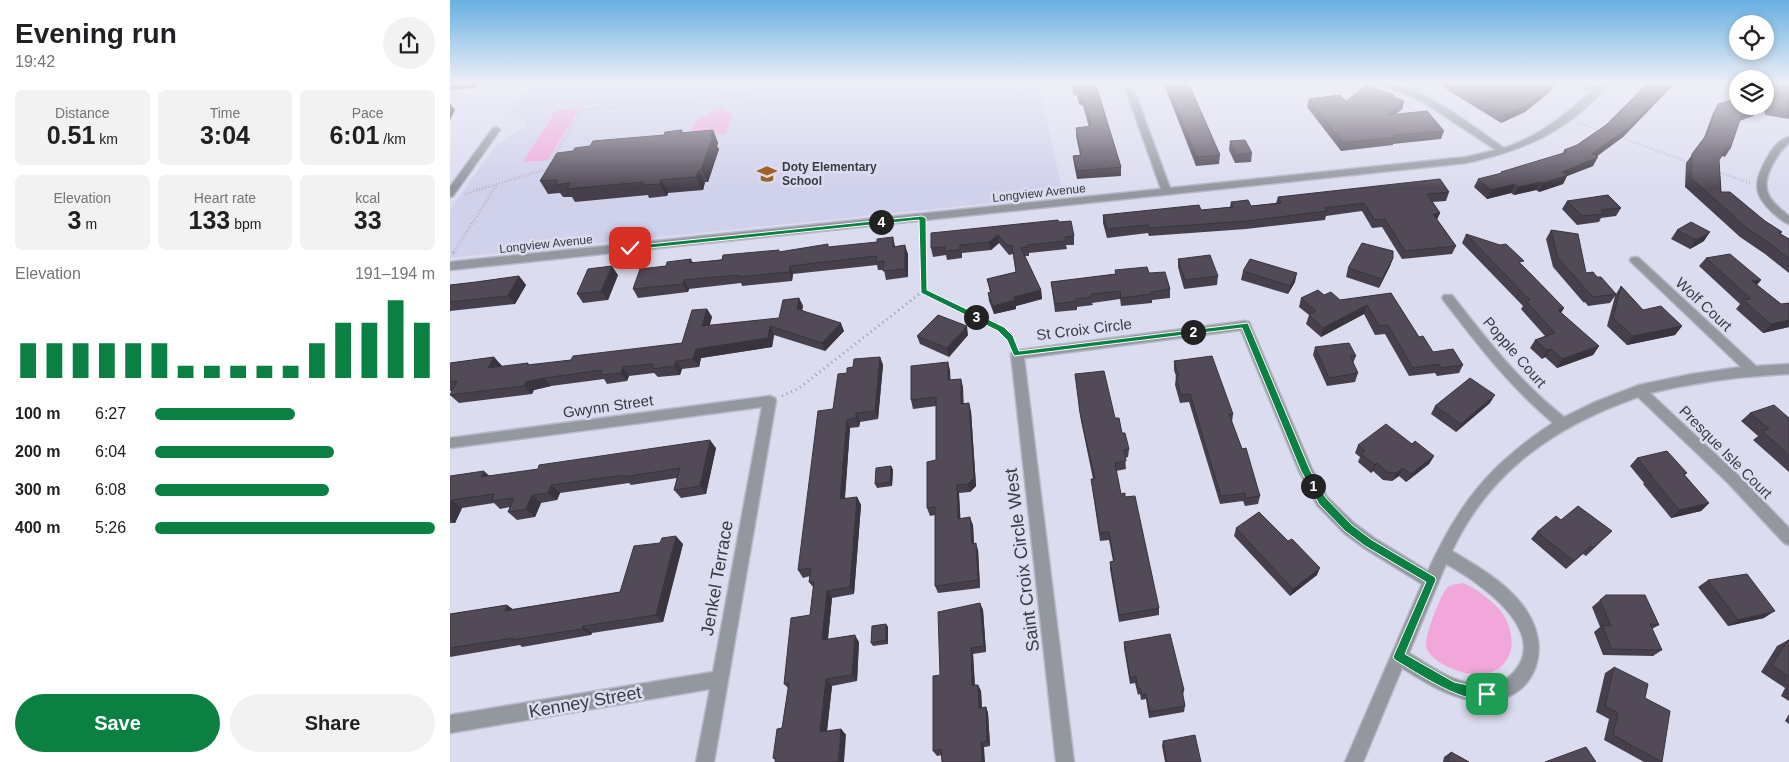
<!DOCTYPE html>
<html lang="en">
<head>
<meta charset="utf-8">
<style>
	:root { --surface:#fff; --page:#f2f2f2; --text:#202124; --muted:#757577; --accent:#0b8043 }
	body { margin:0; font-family:Helvetica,sans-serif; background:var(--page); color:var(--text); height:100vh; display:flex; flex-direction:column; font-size:19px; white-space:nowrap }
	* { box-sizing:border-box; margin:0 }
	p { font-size:16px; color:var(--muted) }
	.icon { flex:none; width:28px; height:28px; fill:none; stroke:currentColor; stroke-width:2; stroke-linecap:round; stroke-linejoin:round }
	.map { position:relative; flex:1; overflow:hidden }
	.details { display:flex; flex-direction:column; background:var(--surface); width:450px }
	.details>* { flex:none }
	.buttons { position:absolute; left:1279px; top:15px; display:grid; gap:10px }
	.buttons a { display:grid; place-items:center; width:45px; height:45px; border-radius:50%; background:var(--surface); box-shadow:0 2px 8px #0003; font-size:25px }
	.pin { position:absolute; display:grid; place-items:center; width:42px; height:42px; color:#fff; margin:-21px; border-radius:10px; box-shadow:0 2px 8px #0006 }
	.km { position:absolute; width:25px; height:25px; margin:-12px; border-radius:50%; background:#222; color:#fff; font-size:14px; line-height:25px; text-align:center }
	.round { display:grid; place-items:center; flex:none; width:52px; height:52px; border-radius:26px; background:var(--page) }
	.summary { display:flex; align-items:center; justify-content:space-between; height:85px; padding:0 15px }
	h1 { font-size:28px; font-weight:800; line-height:38px }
	.stats { display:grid; grid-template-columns:repeat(3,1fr); gap:8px; height:85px; padding:5px 15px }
	.stats div { display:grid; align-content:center; border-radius:8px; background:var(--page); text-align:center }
	.stats b { font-size:25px; font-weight:800 }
	.stats small { font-size:14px; font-weight:400 }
	.stats p { font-size:14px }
	.chart { height:140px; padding:10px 15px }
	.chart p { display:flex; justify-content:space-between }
	.chart svg { width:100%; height:90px; margin-top:5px; stroke:var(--accent); stroke-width:6 }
	.primary-button { display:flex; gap:10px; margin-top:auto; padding:10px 15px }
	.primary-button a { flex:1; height:58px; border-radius:30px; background:var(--accent); color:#fff; font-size:20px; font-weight:800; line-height:58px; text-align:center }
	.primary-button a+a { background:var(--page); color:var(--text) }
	ul { padding:0 15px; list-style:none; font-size:16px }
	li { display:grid; grid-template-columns:80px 60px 1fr; align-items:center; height:38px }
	li i { height:12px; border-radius:6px; background:var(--accent) }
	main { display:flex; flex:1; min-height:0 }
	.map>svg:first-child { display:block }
</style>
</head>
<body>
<main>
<section class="details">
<div class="summary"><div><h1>Evening run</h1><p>19:42</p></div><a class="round"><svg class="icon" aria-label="share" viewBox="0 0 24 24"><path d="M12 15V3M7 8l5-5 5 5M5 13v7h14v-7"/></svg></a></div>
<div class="stats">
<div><p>Distance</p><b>0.51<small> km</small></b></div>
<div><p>Time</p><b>3:04</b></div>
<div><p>Pace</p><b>6:01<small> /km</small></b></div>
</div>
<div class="stats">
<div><p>Elevation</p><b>3<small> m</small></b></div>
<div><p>Heart rate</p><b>133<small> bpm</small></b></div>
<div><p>kcal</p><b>33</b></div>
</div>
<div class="chart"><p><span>Elevation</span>191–194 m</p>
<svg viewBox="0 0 160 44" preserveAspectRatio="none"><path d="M5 44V27M15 44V27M25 44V27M35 44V27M45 44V27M55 44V27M65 44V38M75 44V38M85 44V38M95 44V38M105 44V38M115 44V27M125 44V17M135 44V17M145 44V6M155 44V17"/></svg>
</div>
<ul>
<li><b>100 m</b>6:27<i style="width:50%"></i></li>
<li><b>200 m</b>6:04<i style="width:64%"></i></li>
<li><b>300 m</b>6:08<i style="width:62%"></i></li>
<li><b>400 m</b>5:26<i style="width:100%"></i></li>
</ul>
<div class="primary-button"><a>Save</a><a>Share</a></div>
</section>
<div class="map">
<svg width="1339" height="762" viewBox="0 0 1339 762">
	<rect width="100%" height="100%" fill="#dcdcf0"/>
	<path fill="#d0d1eb" d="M81 82H589L613 196 0 258V210L46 145 75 127 76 122 72 118 57 116Z"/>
	<path fill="#f1a7da" d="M271 107 283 115 276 134 238 137 247 119Z
		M130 108 98 160 73 162 106 110Z
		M1013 583C1027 589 1040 599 1050 610 1068 633 1067 669 1033 674 1017 677 980 664 976 646 974 638 990 597 996 589 1000 584 1007 584 1013 583Z"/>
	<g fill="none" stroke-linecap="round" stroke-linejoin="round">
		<defs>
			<path id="minor" d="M673 82H681L720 188 1016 157 1046 150 970 100 929 84 928 82C967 82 1022 126 1054 148 1090 136 1115 115 1143 90L1124 84 1123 82H1134L1148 86 1153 82H1161C1118 131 1078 149 1016 163L0 270V262L711 189Z
				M46 127 50 130 3 196 0 197V187L43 128Z
				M1339 137V143C1332 148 1328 155 1324 162 1309 188 1317 199 1339 216V224C1333 222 1328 217 1323 213 1302 194 1304 181 1317 158 1323 148 1328 140 1339 137Z
				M1185 257 1189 258 1306 366 1339 364V374C1292 376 1246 382 1200 393L1288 475 1339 528V545L1334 543 1278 483 1188 397C1106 426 1040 470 1002 551 1028 567 1058 583 1076 610 1107 656 1078 710 1021 700 996 696 973 681 952 668L913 762H895L972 584 914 548 894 533 867 505 849 471 791 330 574 358 624 762H606L561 354 563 351 795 321 799 322 862 469 877 497 904 523 924 538 978 571C1009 503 1040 464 1103 423 1059 386 1028 345 994 301L992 298 994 295H1002C1038 341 1068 380 1114 417L1145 402 1189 385 1242 374 1291 367 1181 262 1180 260 1181 258ZM996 564C1027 581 1102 631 1063 673 1052 685 1036 686 1021 683 998 680 978 664 959 653Z
				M320 396 325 398 326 401 264 762H246L260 689 0 733V715L263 672 312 407 0 448V438Z"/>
		</defs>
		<use href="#minor" stroke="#b8b8ca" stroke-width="3"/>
		<path stroke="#9a9aa9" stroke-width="2.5" stroke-dasharray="0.5 2.5" stroke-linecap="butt" d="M1129 123 1151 131
			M1169 137 1241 163
			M1268 172 1300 183
			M15 194 96 169 132 110 289 96 320 82
			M473 229V252
			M4 252 47 184"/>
		<path stroke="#9a9aa9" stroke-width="3" stroke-dasharray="1 4" stroke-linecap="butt" d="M3 253 5 251
			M473 291 551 329 563 344
			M332 396 348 389 473 291V251"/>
		<use href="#minor" fill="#93989f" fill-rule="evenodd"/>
	</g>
	<path fill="#47404c" d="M0 82H31L26 88 0 90Z
		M620 82H645L671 167V176L627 179 624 164 623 156 630 155 626 136V128L639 127 633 106 629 104 627 95 624 96Z
		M713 82H738L770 155 769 164 746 166Z
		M985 82H1105L1102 90 1075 112 1051 123Z
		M1199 82H1226L1173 137 1146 156 1143 166 1117 176 1113 184 1089 192 1086 190 1064 195 1061 193 1037 199 1024 187 1028 179 1050 174 1051 172 1113 153 1114 150 1127 145 1156 125Z
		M1315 82H1339V119L1315 115 1314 106H1315Z
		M943 97 954 101 952 109 946 114 994 131 991 139 943 144V145L891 151 857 107 859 99 896 101Z
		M1268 104 1309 108 1303 116 1289 121 1280 149 1275 157 1272 156 1269 160 1271 192 1332 232 1330 234 1339 239V273L1315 254 1290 237 1235 187 1236 163 1253 140 1263 113Z
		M232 130 233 133 263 130 268 143 267 146 269 149 258 182H255L253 190 218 193 217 196 199 198 198 195 125 202 122 197H113L110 193 98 194 90 181 123 151 140 146 214 135Z
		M780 141 802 153 801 162 785 163 779 150Z
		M999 192 996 201 982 202 990 213 987 219 1006 246 1002 254 952 259 932 227 922 228 912 211 876 216 875 220 796 229 699 236 698 233 657 238 653 223V215L751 210 780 207 781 202 801 206 826 203 828 197Z
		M1117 201 1171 208 1166 216 1151 218 1149 222 1127 225 1112 209Z
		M609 222 624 236V245H616L617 249 579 253V256H575L591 290 592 299 566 306V309L544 314 539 301 538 293 540 292 537 279 566 272 563 254 559 255 549 243 541 250 512 253V258L497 260 496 255 483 257 481 248Z
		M1101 230 1136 273 1147 277 1166 294 1171 286 1193 310 1232 326 1225 335 1177 345 1157 326 1165 296 1160 303 1138 306 1135 302 1134 303 1103 267 1096 239Z
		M1227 230 1254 241 1240 249 1221 239Z
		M1016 234 1072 265 1114 308 1111 313 1149 346 1143 355 1107 368 1095 357 1092 359 1080 348 1085 340 1095 336 1071 309 1073 306 1012 243Z
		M445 246 458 254V277L436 280 434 270H428L427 265 343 274 342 281 292 286 291 283 239 289 238 292 188 298 183 289 216 266 241 259 243 263 330 252 379 247Z
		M943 258 940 266 929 288 896 277 898 268Z
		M1256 258 1311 280 1307 285 1331 304 1339 303V327L1313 333 1286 309 1290 304 1249 266Z
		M728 259 768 276 767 285 734 289 728 267Z
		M665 270 699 273 720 289V298L702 300V303L671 306 670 299 642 303 643 305 627 307V310L605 312 601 282 665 274Z
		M793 271 845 282 838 294 791 280Z
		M168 275 158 300 133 303 127 294Z
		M69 276 76 285 65 304 0 311V285L26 282Z
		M941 293 969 337 983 352 1013 365 1009 373 987 376 985 373 959 376 935 334 925 335 914 314 871 337 856 324 859 315 849 307 851 298 874 295 890 300Z
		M349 298 353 306 352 310 394 331 375 351 324 335 322 347 251 358 249 367 232 369 230 375 208 377 204 373 179 376 177 381 157 384 154 379 101 386 84 390 82 394 9 403 0 395 2 391H0V363L44 357 52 366 51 367 78 363 79 365 121 360 232 343 257 309 262 317 259 326 329 318Z
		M518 335 499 357 470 344 467 336Z
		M865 347 906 356 903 363 908 373 905 382 877 386 863 355Z
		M430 357 433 365 428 419 410 422 409 427 400 428 395 499 407 497 411 505 404 594 382 598 378 639 409 642 407 681 382 686 377 732 391 729 396 735 325 760 323 758 332 728 338 688 334 684 360 615 363 587 359 582 360 576 353 578 348 570 383 409 397 373 403 367Z
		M724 361 783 414 782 422 810 496 808 504 795 506 793 501 770 504 739 402 730 403 725 385 726 376 724 370Z
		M500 370V380L513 387V404L521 411 526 486 520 492 509 493 510 519 523 525 524 543 528 550 530 588 488 593 485 586V515L480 516 477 508 486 460V406L463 409 461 400Z
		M625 374 665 418 679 449 678 457 675 458 676 469 666 471 671 494 675 497 709 608V615L669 622 660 569V562L663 561 659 540 650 541 642 487 641 479H643L631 421Z
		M1040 403 1006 432 981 414 985 406Z
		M1300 413 1339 418V472L1303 440 1308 436 1291 421Z
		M962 444 984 456 979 464 956 482 949 476 942 481 933 480 923 471 921 473 908 462 910 457 905 453 908 445Z
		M266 448 256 494 231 498 224 490 227 478 181 485 179 483 110 493 107 500 91 503 85 517 67 520 58 512 60 507 50 509 44 503 12 508 5 523H0V476H39Z
		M1187 458 1237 473 1235 475 1259 503 1251 511 1221 518 1193 484 1194 483 1180 466Z
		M441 466 443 470 442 486 427 488 425 484Z
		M1111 520 1162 531 1136 556 1133 554 1116 569 1081 539 1087 532Z
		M786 528 838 541 867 575 840 596 784 536Z
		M233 544 213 622 142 633 141 635 72 647 70 645 0 657V614L57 605 62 609 170 592Z
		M1258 580 1314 618 1278 626 1248 587Z
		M1156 595 1209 625 1202 629 1212 650 1203 656 1153 655 1144 632 1150 627 1142 607Z
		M530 603 533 610 536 652 523 654 525 685H528L531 691 532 708 536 707 538 713 540 746 487 756 483 751 490 675Z
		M436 624 438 627V644L423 646 421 643Z
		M1338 640H1339V701L1331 696 1335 688 1311 672 1327 646Z
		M674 642 734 690 733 696 735 706 734 712 699 718 696 699 691 700 690 694 688 695 685 683 680 684 674 648Z
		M1164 667 1212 762H1194L1154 740 1159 719 1146 712 1155 673Z
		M1339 714V724L1335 721Z
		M713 741 751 762H715L712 746Z
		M1001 752 1019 762H993L994 757Z"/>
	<path fill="#3a343e" d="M21 82H31L26 88Z
		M1105 82 1102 90 1075 112 1051 123 1055 115Z
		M1223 82H1226L1173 137 1142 160 1148 157 1143 166 1117 176 1113 184 1089 192 1093 183 1142 154Z
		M954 101 952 109 935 123 938 115Z
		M0 103 5 110 0 120Z
		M1309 108 1303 116 1286 122 1292 114Z
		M263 130 268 143 267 146 269 149 258 182 251 170Z
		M249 170 255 182 253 190 246 177Z
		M211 180 218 193 217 196 210 184Z
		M1091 182 1086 190 1064 195 1068 187Z
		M1065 184 1061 193 1037 199 1041 190Z
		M990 213 986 222 983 214Z
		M1260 232 1254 241 1240 249 1246 240Z
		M548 235 549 243 541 250 539 242Z
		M443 237 445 246V255L443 247Z
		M455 245 458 254V277L455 269Z
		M943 258 940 266 929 288 932 279Z
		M162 266 168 275 158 300 151 291Z
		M340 266 343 274 342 281 339 272Z
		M847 273 845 282 838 294 840 286Z
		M69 276 76 285 65 304 58 296Z
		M234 280 239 289 238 292 233 284Z
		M1311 280 1304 288 1302 281Z
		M591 290 592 299 566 306V309L544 314 543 306 564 297Z
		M349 298 353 306 351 317 347 309Z
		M917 305 914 314 871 337 873 328Z
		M1114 308 1108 317V310Z
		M257 309 262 317 257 335 252 326Z
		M1339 320V327L1313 333 1321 324Z
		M391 323 394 331 375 351 372 343Z
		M320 326 324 335 322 347 251 358 249 367 243 359 246 349Z
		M517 326 518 335 499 357 497 348Z
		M1232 326 1225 335 1177 345 1183 336Z
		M1149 346 1143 355 1107 368 1112 359Z
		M1101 349 1095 357 1092 359 1097 350Z
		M44 357 52 366 46 377 38 368Z
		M430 357 433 365 428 419 425 411Z
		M226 361 232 369 230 375 224 366Z
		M498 362 500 370 501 389 498 380Z
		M173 367 179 376 177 381 171 373Z
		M94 378 101 386 84 390 82 394 74 386 76 382Z
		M511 379 513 387 514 412 511 404Z
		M1045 395 1040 403 1006 432 1011 424Z
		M519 403 521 411 526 486 520 492 518 484Z
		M406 413 410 422 409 427 406 418Z
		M397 420 400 428 394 507 390 499Z
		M260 440 266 448 256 494 250 486Z
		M984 456 979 464 956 482 961 474Z
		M927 463 923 471 921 473 925 465Z
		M441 466 443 470 442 486 440 482Z
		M953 468 949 476 942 481 946 473Z
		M34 471 43 479 31 477Z
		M101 485 110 493 107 500 98 493Z
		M507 485 509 493 511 527 508 519Z
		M82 495 91 503 85 517 76 509Z
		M407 497 411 505 404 594 400 587Z
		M2 500 12 508 5 523 0 519V504Z
		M1259 503 1251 511 1221 518 1229 510Z
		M520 517 523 525 524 551 522 544Z
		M226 536 233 544 213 622 206 615Z
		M526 543 528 550 530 588 528 580Z
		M870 568 867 575 840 596 843 589Z
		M377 591 382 598 377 647 372 640Z
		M530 603 533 610 536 652 534 646Z
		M57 605 67 612 55 611Z
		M1325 611 1314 618 1278 626 1288 620Z
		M436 624 438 627V644L436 640Z
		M133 626 142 633 141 635 132 629Z
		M405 635 409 642 407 681 402 675Z
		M521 648 523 654 525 691 522 685Z
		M376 679 382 686 376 738 370 732Z
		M528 685 531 691 532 714 529 708Z
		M536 707 538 713 540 746 537 741Z
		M391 729 396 735 394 762H388Z
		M531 742 534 747 535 762H532Z"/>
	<path fill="#534a58" stroke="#3a343e" d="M622 82H645L671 167 627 171 623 156 631 155 626 128 641 126 633 97 628 96 626 87 623 88Z
		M717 82H738L770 155 746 157Z
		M1000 82H1105L1079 104 1055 115Z
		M1199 82H1223L1178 128 1142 154 1148 157 1112 172 1118 175 1093 183 1091 182 1068 187 1065 184 1041 190 1028 179 1052 173 1051 172 1117 152 1114 150 1127 145 1156 125Z
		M1316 82H1339V110L1321 107Z
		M917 85 944 95 942 96 954 101 938 115 977 111 994 131 944 135 945 137 893 143 859 99 890 95 896 101Z
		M1288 98V106H1306L1309 108 1292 114 1280 149 1277 148 1269 160 1271 192H1280L1315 221 1332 232 1329 233 1339 239V259L1322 245 1297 228 1241 178 1242 154 1257 134 1268 104Z
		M232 130 230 133 263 130 260 137 263 136 251 170H249L246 177 211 180 210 184 192 185 194 182 117 189 120 183 105 185 107 180 90 181 107 153 123 151 125 148 140 146 143 141 214 135 215 132Z
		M795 140 802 153 786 155 780 141Z
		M990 179 999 192 977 194 990 213 983 214 1006 246 955 251 935 219 925 220 914 203 875 208 877 211 797 221 699 228 698 225 657 229 653 215 749 205 751 210 783 207 781 202 798 200 801 206 831 203 828 197Z
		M1158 195 1171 208 1151 210 1154 214 1132 216 1117 201Z
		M608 220 609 222 621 221 624 236 615 237 616 241 578 245V247L571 248 591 290 564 297 565 300 543 306 538 293 541 292 537 279 566 272 562 245 558 246 548 235 539 242 510 245V250L495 251V247L481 248V233Z
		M1241 222 1260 232 1246 240 1227 230Z
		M1101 230 1128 234 1136 273 1143 272 1147 277H1151L1166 294 1143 297 1140 293V294L1108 258Z
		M1016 234 1050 245 1056 244 1074 261 1069 262 1114 308 1108 310 1149 346 1112 359 1101 349 1097 350 1085 340 1105 333 1076 301 1080 300Z
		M443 237V247L455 245V269L433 271 434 261 426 262V256L340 266 339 272 288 277V275L234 280 233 284 183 289 190 269 216 266 217 262 241 259 239 263 272 260 273 255 329 250V252L378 244V247L427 242V239Z
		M912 243 943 251V258L932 279 898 268Z
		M1280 254 1311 280 1302 281 1331 304 1339 303V320L1321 324 1293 300 1301 299 1256 258Z
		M760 255 768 276 735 280 728 259Z
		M800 259 847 273 840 286 793 271Z
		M162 266 151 291 127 294 138 269Z
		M697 267 699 273 715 272 720 289 701 292 702 294 671 298 670 291 642 294V297L626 299 627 301 605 304 601 282 666 274 665 270Z
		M69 276 58 296 0 302V285L26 282Z
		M1171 286 1193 310 1211 306 1232 326 1183 336 1163 318Z
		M868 290 874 295 881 292 890 300 941 293 969 337 973 336 983 352 1003 349 1013 365 991 368 989 364 963 368 938 325 929 326 917 305 873 328 859 315 866 311 851 298Z
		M349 298 347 309 391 323 372 343 320 326 318 338 246 349 243 359 226 361 224 366 202 369 203 364 173 367 171 373 151 375 152 370 94 378 76 382 74 386 0 395 7 381 0 382V363L44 357 38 368 78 363 77 365 121 360 123 356 232 343 242 310 257 309 252 326 329 318 333 300Z
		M488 315 517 326 497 348 467 336Z
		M899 343 906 356H900L908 373 879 378 865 347Z
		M762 356 783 414H779L792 449 796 448 810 496 796 498 795 493 771 496 740 394 731 395 726 376H729L724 361Z
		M430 357 425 411 406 413V418L397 420 390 499 407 497 400 587 377 591 372 640 405 635 402 675 376 679 370 732 391 729 388 762H325L326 758H323L327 729 332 728 339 683 334 684 341 618 360 615 364 582H359L361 568 348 570 368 411 383 409 388 374 397 373V368L403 367 404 359Z
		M498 362V380L511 379V404L519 403 524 478 518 484 507 485 508 519 520 517 522 544 526 543 528 580 485 586V507L477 508V462L486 460V397L461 400V366Z
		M654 371 665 418H669L672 433H675L679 449 674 450 676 461 665 463 671 494 675 493V497L685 496 709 608 669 615 660 562 664 561 659 532 650 533 641 479H645L630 413 625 374Z
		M1020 378 1045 395 1011 424 985 406Z
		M1324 405 1339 418V455L1312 431 1319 429 1300 413Z
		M936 424 962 444 965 441 984 456 961 474 953 468 946 473 937 472 927 463 925 465 911 454 915 451 908 445Z
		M260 440 250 486 224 490 230 468 174 477V475L101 485 98 493 82 495 76 509 58 512 64 498 41 501 44 494 2 500 0 504V476L34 471 31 477 88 469 89 465Z
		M1217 451 1237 473 1233 474 1259 503 1229 510 1201 476H1202L1187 458Z
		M441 466 440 482 425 484 426 468Z
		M1128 506 1162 531 1143 548 1140 546 1124 561 1087 532 1106 516 1111 520Z
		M809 512 838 541 842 539 870 568 843 589 786 528Z
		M226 536 206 615 133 626 132 629 62 640 63 638 0 648V614L57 605 55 611 170 592 184 546 210 543 212 538Z
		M1297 574 1325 611 1288 620 1258 580Z
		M1156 595H1195L1209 625 1200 624 1212 650 1162 649 1152 625 1161 626 1150 600Z
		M530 603 534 646 521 648 522 685H528L529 708 536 707 537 741 531 742 532 762H492L491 749 483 751V676L490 675 488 612Z
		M436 624V640L421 643 422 626Z
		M720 634 734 690H732L735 706 700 712 696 694H692L690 688 688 689 686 676 680 678 674 642Z
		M1338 640H1339V677L1322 665Z
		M1164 667 1198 684 1195 698 1220 711 1212 762 1163 735 1168 713 1155 706Z
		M745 735 751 762H717L713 741Z
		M1136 747 1146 762H1095Z
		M1001 752 1019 762H998Z"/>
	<linearGradient id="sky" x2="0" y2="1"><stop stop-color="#67b0e1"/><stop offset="0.44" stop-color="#efeff8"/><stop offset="1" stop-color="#efeff8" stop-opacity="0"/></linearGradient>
	<rect width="1339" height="188" fill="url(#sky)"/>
	<path fill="#0b8043" stroke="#fff" d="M472 216 476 218 477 290 554 327 563 336 569 351 798 323 860 470 876 498 902 525 922 540 985 577 986 580 955 654 1004 682 1041 690 1043 694 1041 698C1018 708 966 672 945 660L943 657 976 582 915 546 895 531 869 504 851 471 792 328 564 356 557 340 548 331 471 293 469 220 180 250 176 248 180 246Z"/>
	<defs>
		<symbol id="school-bare" viewBox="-9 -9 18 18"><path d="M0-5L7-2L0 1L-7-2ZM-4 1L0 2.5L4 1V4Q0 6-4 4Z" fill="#a06128" stroke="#dcdcf0" stroke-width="2.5" paint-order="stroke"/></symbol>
	</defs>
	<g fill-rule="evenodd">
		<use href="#school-bare" x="303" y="160" width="28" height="28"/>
	</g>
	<g text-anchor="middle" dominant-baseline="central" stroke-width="5" stroke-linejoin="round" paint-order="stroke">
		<g font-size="12" font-weight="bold" fill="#3a3a42" stroke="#dcdcf0" text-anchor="start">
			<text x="332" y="167">Doty Elementary<tspan x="332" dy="14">School</tspan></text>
		</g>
		<g font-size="12" fill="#3a3a42" stroke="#dcdcf0">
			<text transform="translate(589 193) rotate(-6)">Longview Avenue</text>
			<text transform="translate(96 244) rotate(-6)">Longview Avenue</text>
		</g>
		<g font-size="15" fill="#3a3a42" stroke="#dcdcf0">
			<text transform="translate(1254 304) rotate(43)">Wolf Court</text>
			<text transform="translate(634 329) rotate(-7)">St Croix Circle</text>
			<text transform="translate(1065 352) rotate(49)">Popple Court</text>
			<text transform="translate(158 406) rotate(-8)">Gwynn Street</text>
			<text transform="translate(1276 452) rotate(45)">Presque Isle Court</text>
		</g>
		<g font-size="18" fill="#3a3a42" stroke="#dcdcf0">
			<text transform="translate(572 560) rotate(-97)">Saint Croix Circle West</text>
			<text transform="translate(267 578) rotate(-80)">Jenkel Terrace</text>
			<text transform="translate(135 702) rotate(-10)">Kenney Street</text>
		</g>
	</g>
</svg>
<div class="buttons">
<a><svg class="icon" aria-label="locate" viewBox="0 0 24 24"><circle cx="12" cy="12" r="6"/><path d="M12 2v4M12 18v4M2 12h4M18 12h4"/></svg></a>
<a><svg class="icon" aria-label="layers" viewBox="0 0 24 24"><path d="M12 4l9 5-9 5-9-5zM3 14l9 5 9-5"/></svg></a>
</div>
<div class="pin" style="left:1037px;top:694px;background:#1e9e55"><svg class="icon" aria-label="arrive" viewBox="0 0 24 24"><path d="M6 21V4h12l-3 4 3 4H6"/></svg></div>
<div class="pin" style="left:180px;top:248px;background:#d93025"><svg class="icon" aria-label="check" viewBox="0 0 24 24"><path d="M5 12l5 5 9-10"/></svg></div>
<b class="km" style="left:863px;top:486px">1</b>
<b class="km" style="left:743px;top:332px">2</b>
<b class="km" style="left:526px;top:317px">3</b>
<b class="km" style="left:431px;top:222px">4</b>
</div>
</main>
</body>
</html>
